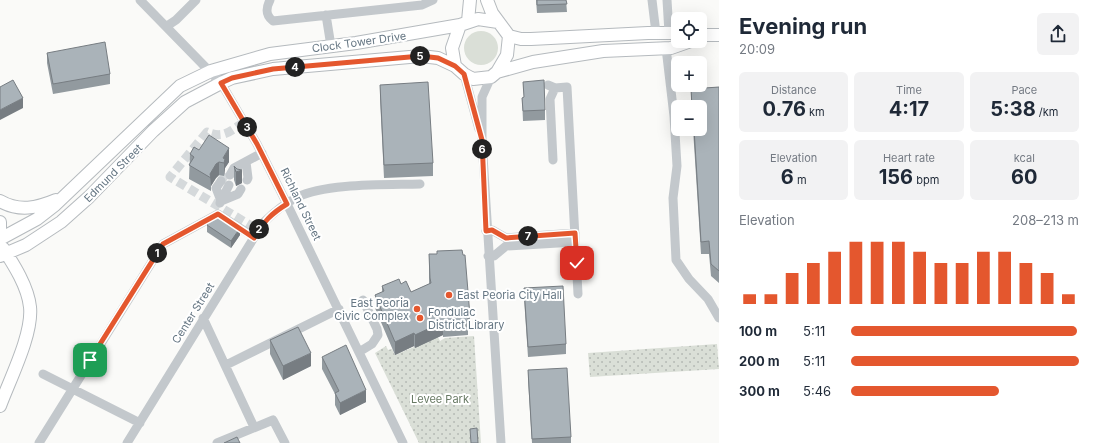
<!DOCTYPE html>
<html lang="en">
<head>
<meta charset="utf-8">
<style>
	:root { --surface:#fff; --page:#f2f2f3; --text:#1f2937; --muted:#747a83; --accent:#e4572e }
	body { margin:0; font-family:Inter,sans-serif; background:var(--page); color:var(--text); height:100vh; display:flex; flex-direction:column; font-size:15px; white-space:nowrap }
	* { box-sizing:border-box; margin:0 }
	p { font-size:13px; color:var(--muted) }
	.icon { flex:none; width:22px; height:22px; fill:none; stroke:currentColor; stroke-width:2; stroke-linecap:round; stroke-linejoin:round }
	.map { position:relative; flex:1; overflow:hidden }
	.drawer { display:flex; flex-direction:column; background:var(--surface); width:380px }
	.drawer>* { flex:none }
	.fabs { position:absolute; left:671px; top:12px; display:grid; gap:8px }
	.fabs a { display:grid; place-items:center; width:36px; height:36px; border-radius:6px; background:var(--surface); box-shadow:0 4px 16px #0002; font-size:20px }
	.pin { position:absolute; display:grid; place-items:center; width:34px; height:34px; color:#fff; margin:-17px; border-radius:8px; box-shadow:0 2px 6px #0006 }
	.km { position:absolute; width:20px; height:20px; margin:-10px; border-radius:50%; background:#222; color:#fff; font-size:11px; line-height:20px; text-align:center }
	.round { display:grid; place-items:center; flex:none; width:42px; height:42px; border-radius:6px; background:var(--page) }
	.overview { display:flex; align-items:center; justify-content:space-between; height:68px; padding:0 20px }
	h1 { font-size:22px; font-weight:700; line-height:30px }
	.metrics { display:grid; grid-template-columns:repeat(3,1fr); gap:6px; height:68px; padding:4px 20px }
	.metrics div { display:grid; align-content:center; border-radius:6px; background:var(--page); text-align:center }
	.metrics b { font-size:20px; font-weight:700 }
	.metrics small { font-size:11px; font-weight:400 }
	.metrics p { font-size:11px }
	.chart { height:112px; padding:8px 20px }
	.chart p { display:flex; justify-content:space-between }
	.chart svg { width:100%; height:72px; margin-top:4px; stroke:var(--accent); stroke-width:6 }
	ul { padding:0 20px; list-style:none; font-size:13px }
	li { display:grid; grid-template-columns:64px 48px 1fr; align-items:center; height:30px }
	li i { height:10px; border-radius:5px; background:var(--accent) }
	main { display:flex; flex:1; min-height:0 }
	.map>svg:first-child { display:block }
</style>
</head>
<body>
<main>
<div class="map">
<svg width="719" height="443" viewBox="0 0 719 443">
	<defs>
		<pattern id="park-dots" width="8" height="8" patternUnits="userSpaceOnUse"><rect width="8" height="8" fill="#dadfd7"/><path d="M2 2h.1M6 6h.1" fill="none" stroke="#b4b9b4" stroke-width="1.8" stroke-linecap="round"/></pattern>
	</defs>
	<rect width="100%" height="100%" fill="#fafaf8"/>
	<path fill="#dadfd7" d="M464 48a17 17 0 1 1 34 0a17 17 0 1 1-34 0Z"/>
	<path fill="url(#park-dots)" d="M474 336 481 443H419L375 353 386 346 388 350 392 349 395 355 438 337 440 341 445 338Z
		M717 344 719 369 590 377 588 353Z"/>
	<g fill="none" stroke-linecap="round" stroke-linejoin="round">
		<path stroke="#d5d9db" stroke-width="9" stroke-dasharray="9 4.5" stroke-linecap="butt" d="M244 122C230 131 224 139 207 132L170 177 258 230
			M221 181 226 173"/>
		<defs>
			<path id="major" d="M487 0 492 13 509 36 507 55 497 72 491 77 473 79 464 74 455 66 452 48 460 25 478 19 498 22
				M468 21 470 0
				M700 35H719
				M509 36 521 39H531L648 33H678
				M497 72 533 62 603 51 671 48 691 41
				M0 201C19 212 37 208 56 200
				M0 222V236
				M0 239 37 219 55 205 180 86 211 71 270 54 356 43 460 25
				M0 256 26 245 61 222 89 197 153 131 185 102 221 83 232 78 273 69 421 56 438 58 455 66
				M0 406C10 379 33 334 30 307 28 287 14 265 3 248"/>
		</defs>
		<use href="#major" stroke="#b5babe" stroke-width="14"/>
		<path stroke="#c3c8cc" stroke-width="9" d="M140 0 221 83 257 144 287 204 403 443
			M270 0C266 8 265 15 273 21L422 5 433 0
			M652 0 656 33
			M667 0 669 33
			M326 15 331 46
			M167 26 176 20 196 0
			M666 48 674 116 677 166 673 198 676 260 689 279 708 299 719 318
			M464 74 479 129
			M491 77 482 97V140L501 443
			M548 85 555 88 567 87 578 294
			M553 160 550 99 555 88
			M246 162 248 178 247 180
			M230 175 234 168 262 153
			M221 181 216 188 221 201
			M221 201 238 194 241 189
			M220 203 229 185
			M486 231 492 230 506 238 575 233
			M488 256H494L506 246 575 242
			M203 318 254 427
			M359 352 372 344 378 335 377 329 363 300
			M226 365 339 309
			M43 374 140 423
			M39 443 163 244 218 214 254 237
			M127 443 263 223C273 213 285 203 298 197 325 183 388 185 420 184
			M217 443 273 420 285 443"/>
		<use href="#major" stroke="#fff" stroke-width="12"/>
	</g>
	<path fill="#929a9f" d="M536 0H566L567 12 537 13Z
		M47 53 110 74V84L53 94 47 63Z
		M523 82 545 110V120L523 121 522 98 524 97Z
		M380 85 433 163V176L384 178 380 98Z
		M719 87V283L711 276 709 254H701L693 129H700V107H691V89Z
		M199 150 229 162 225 168 224 176 219 175 216 178 211 186V191L189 179 190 154Z
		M234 166 242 183 236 186 234 180Z
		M207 225 240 235 231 248 207 232Z
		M429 254 470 316V329H468V335L443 337V335L415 348 414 346 395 355 375 308V295L382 292V286L401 284 411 292 429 284Z
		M524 288 566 344V354L528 357 524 298Z
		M270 340 311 366 283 380 270 354Z
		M322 357 366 402 340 415 335 405V394L322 369Z
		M528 370 571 437V443H532L528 380Z"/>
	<path fill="#777d82" d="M23 98V108L0 120V110Z
		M229 148V162L225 168 224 176V163L223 158Z
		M219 162V175L216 178 211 186 210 174 216 164Z
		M242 170V183L236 186V172Z
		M240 228V235L231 248V241Z
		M443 322V335L415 348V335Z
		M414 333V346L395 355V342Z
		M311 353V366L283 380V366Z
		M366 390V402L340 415V403Z"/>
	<path fill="#aab3b9" stroke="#777d82" d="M537 0H566L567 4 537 5Z
		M105 42 110 74 53 84 47 53Z
		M13 80 23 98 0 110V87Z
		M544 80 545 110 523 111 522 98 524 97 523 82Z
		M428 82 433 163 384 165 380 85Z
		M719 87V271L711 264 709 241 701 242 694 129H700V107H692L691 89Z
		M209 135 229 148 223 158 225 159 224 163 219 162 216 164 210 174 211 178 189 165 194 157 190 154 194 147 199 150Z
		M234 166 237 169 242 170 236 172Z
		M219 215 240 228 231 241 207 225 211 218Z
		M462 250 463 255H465L470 316H468V321L443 323V322L415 335 414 333 395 342 375 295 384 291 382 286 399 279 401 284 406 281 411 292 431 283 430 278 429 254H437V251Z
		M563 286 566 344 528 347 524 288Z
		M298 327 311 353 283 366 270 340Z
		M346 345 366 390 340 403 335 393 339 391 322 357Z
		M567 368 571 437 532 439 528 370Z
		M477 428 478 443H471L470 429Z
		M237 437 240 443H224Z"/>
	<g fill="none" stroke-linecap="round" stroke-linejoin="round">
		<defs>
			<path id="route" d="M90 360 163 244 218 214 254 238C263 222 272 213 287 204L257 144 221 83 232 78 273 69 421 56 438 58 455 66 464 74 482 140 486 231 492 230 506 238 575 233 577 263"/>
		</defs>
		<use href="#route" stroke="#fff" stroke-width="8"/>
		<use href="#route" stroke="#e4572e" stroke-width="5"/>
	</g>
	<g fill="#e4572e" stroke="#fff" stroke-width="1.5">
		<circle cx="449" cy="295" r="4"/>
		<circle cx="417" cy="309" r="4"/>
		<circle cx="420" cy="318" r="4"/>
	</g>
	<g text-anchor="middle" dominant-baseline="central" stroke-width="4" stroke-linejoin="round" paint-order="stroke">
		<g font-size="11" fill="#657683" stroke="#fff">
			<text transform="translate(359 42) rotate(-8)">Clock Tower Drive</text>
			<text transform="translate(113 173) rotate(-45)">Edmund Street</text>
			<text transform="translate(301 204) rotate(64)">Richland Street</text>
			<text transform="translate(193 313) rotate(-58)">Center Street</text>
		</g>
		<g font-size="11" fill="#657683" stroke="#fff" text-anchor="start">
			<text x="457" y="295">East Peoria City Hall</text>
			<text x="409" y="303" text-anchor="end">East Peoria<tspan x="409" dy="13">Civic Complex</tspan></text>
			<text x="428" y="312">Fondulac<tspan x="428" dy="13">District Library</tspan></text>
		</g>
		<g font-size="11" fill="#687a64" stroke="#fff">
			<text x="440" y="399">Levee Park</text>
		</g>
	</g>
</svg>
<div class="fabs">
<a><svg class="icon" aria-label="locate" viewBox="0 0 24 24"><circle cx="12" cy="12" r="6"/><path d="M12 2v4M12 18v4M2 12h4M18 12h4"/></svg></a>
<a>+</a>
<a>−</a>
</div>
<div class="pin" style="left:90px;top:360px;background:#1e9e55"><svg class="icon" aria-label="arrive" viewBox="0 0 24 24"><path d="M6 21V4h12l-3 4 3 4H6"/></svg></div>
<div class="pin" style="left:577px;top:263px;background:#d93025"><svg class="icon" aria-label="check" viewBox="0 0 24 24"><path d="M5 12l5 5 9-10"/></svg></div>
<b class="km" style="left:157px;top:253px">1</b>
<b class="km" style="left:259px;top:229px">2</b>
<b class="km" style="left:247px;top:127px">3</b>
<b class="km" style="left:295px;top:67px">4</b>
<b class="km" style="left:420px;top:56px">5</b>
<b class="km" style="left:482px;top:149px">6</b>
<b class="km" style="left:528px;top:236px">7</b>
</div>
<section class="drawer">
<div class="overview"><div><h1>Evening run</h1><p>20:09</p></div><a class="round"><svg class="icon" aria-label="share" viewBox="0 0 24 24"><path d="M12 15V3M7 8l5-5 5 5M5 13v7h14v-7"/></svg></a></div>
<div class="metrics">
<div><p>Distance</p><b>0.76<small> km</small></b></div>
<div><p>Time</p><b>4:17</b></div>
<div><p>Pace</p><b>5:38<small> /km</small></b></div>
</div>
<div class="metrics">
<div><p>Elevation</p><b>6<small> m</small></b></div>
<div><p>Heart rate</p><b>156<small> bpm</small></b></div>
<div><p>kcal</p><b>60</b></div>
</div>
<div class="chart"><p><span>Elevation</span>208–213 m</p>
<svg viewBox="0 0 160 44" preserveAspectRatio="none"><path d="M5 44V38M15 44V38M25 44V25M35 44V19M45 44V12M55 44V6M65 44V6M75 44V6M85 44V12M95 44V19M105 44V19M115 44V12M125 44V12M135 44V19M145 44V25M155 44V38"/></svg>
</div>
<ul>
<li><b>100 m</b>5:11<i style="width:99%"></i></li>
<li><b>200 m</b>5:11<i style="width:100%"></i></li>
<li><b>300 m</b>5:46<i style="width:65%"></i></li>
</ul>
</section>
</main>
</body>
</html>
